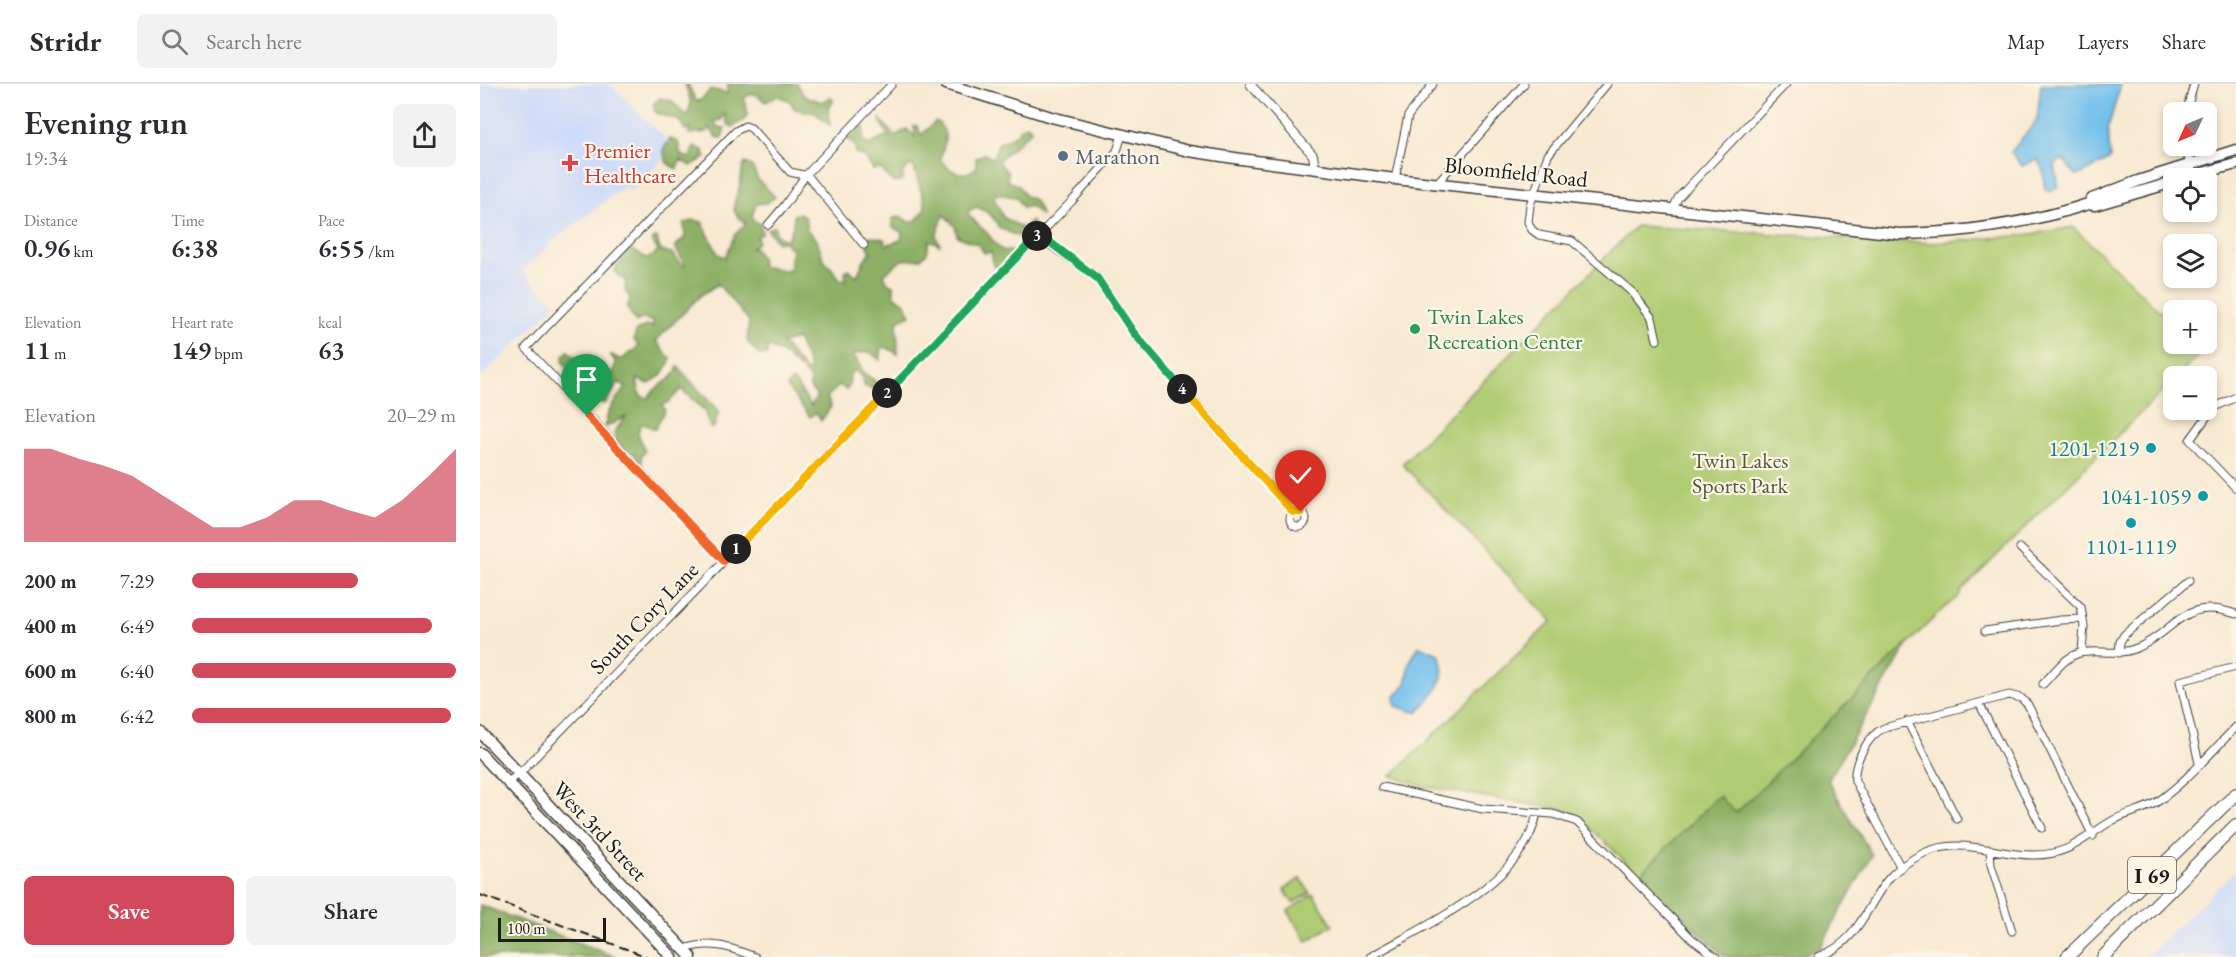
<!DOCTYPE html>
<html lang="en">
<head>
<meta charset="utf-8">
<style>
	:root { --surface:#fff; --page:#f2f2f3; --text:#2b2b33; --muted:#7c7c81; --line:#e1e1e2; --accent:#d1495b }
	body { margin:0; font-family:"EB Garamond",serif; background:var(--page); color:var(--text); height:100vh; display:flex; flex-direction:column; font-size:22px; white-space:nowrap }
	* { box-sizing:border-box; margin:0 }
	p { font-size:20px; color:var(--muted) }
	.icon { flex:none; width:33px; height:33px; fill:none; stroke:currentColor; stroke-width:2; stroke-linecap:round; stroke-linejoin:round }
	.map { position:relative; flex:1; overflow:hidden }
	.side { display:flex; flex-direction:column; background:var(--surface); width:480px }
	.side>* { flex:none }
	.needle { width:39px; rotate:226deg }
	.fabs { position:absolute; left:1683px; top:18px; display:grid; gap:12px }
	.fabs a { display:grid; place-items:center; width:54px; height:54px; border-radius:9px; background:var(--surface); box-shadow:0 3px 9px #0003; font-size:30px }
	.scale { position:absolute; left:18px; bottom:15px; width:108px; box-sizing:border-box; padding-left:6px; border:3px solid #1c1c1c; border-top:0; font-size:16px; line-height:21px; white-space:nowrap; color:#1c1c1c; -webkit-text-stroke:4px #fcf5e5; paint-order:stroke }
	.pin { position:absolute; display:grid; place-items:center; width:51px; height:51px; color:#fff; margin:-62px -26px; border-radius:50% 50% 50% 0; rotate:-45deg; box-shadow:0 0 6px #0007 }
	.pin .icon { rotate:45deg }
	.km { position:absolute; width:30px; height:30px; margin:-15px; border-radius:50%; background:#222; color:#fff; font-size:16px; line-height:30px; text-align:center }
	.round { display:grid; place-items:center; flex:none; width:63px; height:63px; border-radius:9px; background:var(--page) }
	.headline { display:flex; align-items:center; justify-content:space-between; height:102px; padding:0 24px }
	h1 { font-size:33px; font-weight:600; line-height:45px }
	.figures { display:grid; grid-template-columns:repeat(3,1fr); gap:9px; height:102px; padding:6px 24px }
	.figures div { display:grid; align-content:center }
	.figures b { font-size:26px; font-weight:600 }
	.figures small { font-size:16px; font-weight:400 }
	.figures p { font-size:16px }
	.chart { height:168px; padding:12px 24px }
	.chart p { display:flex; justify-content:space-between }
	.chart svg { width:100%; height:108px; margin-top:6px; fill:var(--accent); opacity:.7 }
	.button { display:flex; gap:12px; margin-top:auto; padding:12px 24px }
	.button a { flex:1; height:69px; border-radius:9px; background:var(--accent); color:#fff; font-size:24px; font-weight:600; line-height:69px; text-align:center }
	.button a+a { background:var(--page); color:var(--text) }
	ul { padding:0 24px; list-style:none; font-size:20px }
	li { display:grid; grid-template-columns:96px 72px 1fr; align-items:center; height:45px }
	li i { height:15px; border-radius:8px; background:var(--accent) }
	header { display:flex; align-items:center; gap:36px; box-sizing:border-box; height:84px; padding:0 30px; background:var(--surface); border-bottom:2px solid var(--line) }
	header strong { font-size:28px }
	nav { display:flex; gap:33px; margin-inline-start:auto; font-size:21px }
	.search { width:420px; height:54px; background:var(--page); display:flex; align-items:center; gap:15px; box-sizing:border-box; padding:0 21px; border-radius:9px; color:var(--muted); font-size:22px }
	main { display:flex; flex:1; min-height:0 }
	.map>svg:first-child { display:block }
</style>
</head>
<body>
<header>
<strong>Stridr</strong>
<div class="search"><svg class="icon" aria-label="search" viewBox="0 0 24 24"><circle cx="10" cy="10" r="6"/><path d="M15 15l6 6"/></svg>Search here</div>
<nav><a>Map</a><a>Layers</a><a>Share</a></nav>
</header>
<main>
<section class="side">
<div class="headline"><div><h1>Evening run</h1><p>19:34</p></div><a class="round"><svg class="icon" aria-label="share" viewBox="0 0 24 24"><path d="M12 15V3M7 8l5-5 5 5M5 13v7h14v-7"/></svg></a></div>
<div class="figures">
<div><p>Distance</p><b>0.96<small> km</small></b></div>
<div><p>Time</p><b>6:38</b></div>
<div><p>Pace</p><b>6:55<small> /km</small></b></div>
</div>
<div class="figures">
<div><p>Elevation</p><b>11<small> m</small></b></div>
<div><p>Heart rate</p><b>149<small> bpm</small></b></div>
<div><p>kcal</p><b>63</b></div>
</div>
<div class="chart"><p><span>Elevation</span>20–29 m</p>
<svg viewBox="0 0 160 44" preserveAspectRatio="none"><path d="M0 44V6L10 6L20 10L30 13L40 17L50 24L60 31L70 38L80 38L90 34L100 27L110 27L120 31L130 34L140 27L150 17L160 6V44z"/></svg>
</div>
<ul>
<li><b>200 m</b>7:29<i style="width:63%"></i></li>
<li><b>400 m</b>6:49<i style="width:91%"></i></li>
<li><b>600 m</b>6:40<i style="width:100%"></i></li>
<li><b>800 m</b>6:42<i style="width:98%"></i></li>
</ul>
<div class="button"><a>Save</a><a>Share</a></div>
</section>
<div class="map">
<svg width="1756" height="873" viewBox="0 0 1756 873">
	<rect width="100%" height="100%" fill="#fcf5e5"/>
	<filter id="ink" filterUnits="userSpaceOnUse"><feTurbulence type="fractalNoise" baseFrequency=".0167" numOctaves="2"/><feDisplacementMap in="SourceGraphic" scale="12" xChannelSelector="R" yChannelSelector="G"/><feConvolveMatrix kernelMatrix="1 2 1 2 8 2 1 2 1" color-interpolation-filters="sRGB"/></filter>
	<filter id="wash" filterUnits="userSpaceOnUse"><feTurbulence type="fractalNoise" baseFrequency=".008" numOctaves="4" result="noise"/><feDisplacementMap in="SourceGraphic" scale="24" xChannelSelector="R" yChannelSelector="G"/><feGaussianBlur stdDeviation="1.35" result="paint"/><feColorMatrix in="noise" values="0 0 0 0 0 0 0 0 0 0 0 0 0 0 0 0 0 1.4 0 .05"/><feComposite in="paint" operator="in"/></filter>
	<g filter="url(#wash)">
		<rect width="100%" height="100%" fill="#f8e9d2"/>
		<path fill="#cddbfa" d="M0 0H130L195 64 151 107 145 102 72 158 43 187 39 184 76 220 0 295Z
			M1756 786V873H1666Z"/>
		<path fill="#b0cc73" stroke="#667448" stroke-width="1.5" d="M1156 142 1452 159 1546 151 1593 143 1693 240 1694 260H1713L1722 268 1698 292H1694L1693 297 1482 506 1478 513 1464 524 1256 730 1239 712 1159 791 1101 735 1085 726 946 703 911 692 1072 537 922 380Z
			M821 794 830 809 813 819 804 805Z
			M833 810 853 841 827 857 808 827Z"/>
		<path fill="#8cb065" stroke="#546640" stroke-width="1.5" d="M205 0H208L216 17 221 16 231 5 247 9 248 0H317L324 12 343 18 350 13 354 17 348 25 350 41 335 29 315 25 309 16 297 12 286 18 275 10 268 11 264 15 268 30 264 36 252 43 247 39 245 30 241 36 234 38 238 43 245 44 242 54 236 53 229 43 227 48 209 50 210 45 205 46C198 30 189 36 175 28L173 20 180 14 192 17 206 32C214 19 209 13 205 0Z
			M399 34 415 52 427 45 435 53 434 42H438L441 51 456 37C471 48 464 61 460 76 472 88 481 95 496 84V74L504 70 513 74 518 60 537 50 540 44 547 41 552 46 518 77 528 89 527 97 538 101 545 112C556 114 558 121 561 131L550 122 543 124 536 113 516 110 514 114 524 134 542 144 552 137 555 149 547 156 519 144C516 134 506 127 497 123L490 126 488 130C494 137 499 142 506 148 515 156 516 169 532 167V172L519 183H514L511 168 504 169 499 161 477 152 475 142 464 131 456 152 460 161 449 156 447 169 441 175 422 176 404 190 407 198 414 202V211L425 219 431 231 417 237 418 270 405 263 402 264 400 276 390 268 373 270 384 289 394 296 402 308 384 302 383 293 374 286 370 290 369 303 366 306 360 301 347 313 351 323 341 337 336 329 330 333 307 303 311 297H314L331 322 337 312 330 304V295L323 287H330L329 282 317 255 302 259 323 284H319L305 271 288 262 287 271H279L267 257 269 237 238 200 221 211 176 257 191 275 183 290 169 300 157 295 160 312 168 314C175 300 194 298 198 283L239 328 234 344H230L224 326 201 305 189 318 182 321 185 326 175 345 164 340 160 341 158 349 165 367 161 373 162 381 159 379 154 369H148L136 357 134 349 146 332 126 343C124 331 138 311 146 304L139 298 125 320 117 318 105 320 100 310 92 306 93 301 107 303C106 291 90 289 83 278L84 271 88 267 110 285 113 293 130 296 136 279 130 270 141 276 159 262 154 256 156 247 167 241 173 243V238L163 234 156 238 147 224 150 215 145 206 146 198 135 188 136 183 142 176 139 164H149L166 174 172 173 178 166 172 159 173 155 177 154 180 166 194 170 201 182 205 181 195 163 205 153 204 140 214 136 222 138 238 170 245 173 255 151 266 139C246 127 256 117 260 101 262 93 260 88 265 79L272 82 278 96 295 113 286 119 276 120 272 133 274 137 281 140 282 150 277 152 278 158 271 164H275L282 176 281 182 309 187 312 165 302 157 297 158 287 145 295 143 296 151 306 157 313 143 314 131 320 129 325 133 327 146 337 156 343 174 360 195 366 196 365 188 368 185 377 192 384 176 391 168 385 156 390 152 404 155 406 161 421 156 422 149 413 143 412 135 420 132 429 138 435 137 445 126C445 111 436 98 434 83L430 81 423 88V96L414 99 401 85 393 86 385 73 376 70 375 62 367 54 377 50 374 45 377 41 384 43 383 56 388 61 408 52Z
			M190 55 198 58 201 71 210 74 214 63 223 66 226 73 211 82 201 76 196 85 187 79 183 66Z
			M1429 558 1348 697 1392 771 1340 864 1317 873H1249L1243 871 1159 791 1239 712 1256 729Z
			M0 821 136 873H0Z"/>
		<path fill="#72c0ec" stroke="#476e84" stroke-width="1.5" d="M1561 0H1641L1628 44 1630 75 1602 90 1595 91 1585 77 1580 76 1575 82 1579 103 1570 108 1565 106 1563 85 1557 75 1542 82 1531 68 1557 36Z
			M939 562 959 570C970 597 954 610 937 629L916 622 914 614 927 598 929 579Z"/>
	</g>
	<g filter="url(#ink)">
		<g fill="none" stroke-linecap="round" stroke-linejoin="round">
			<defs>
				<path id="minor" d="M1127 0 1068 71 1050 121 1048 138 1052 146 1059 151 1092 157 1153 209 1172 234 1177 256
					M1706 28 1714 0
					M1704 62 1714 92
					M915 95 928 32 953 0
					M957 99 1044 0
					M1193 125 1198 114 1306 0
					M288 141 305 121 325 92 412 0
					M559 150 573 163 617 193 655 251 813 428
					M1756 313 1733 324 1710 356 1756 404
					M810 435a8 8 0 1 1 16 0a8 8 0 1 1-16 0Z
					M1540 464 1601 523 1604 542 1602 568
					M244 477 46 264 256 47 265 42 271 44 310 88 328 92 384 161
					M1505 547 1581 536 1603 535
					M1639 569 1640 558 1644 551 1708 497
					M1563 600C1573 590 1583 575 1597 570 1614 564 1636 573 1657 564 1697 547 1702 512 1756 530
					M1499 619 1562 744
					M1427 637 1477 735
					M1719 679 1700 597 1756 583
					M28 698 40 689 592 117 637 67 642 51
					M902 703 1003 725 1073 730 1097 738 1212 855 1236 873
					M1510 765 1511 781 1532 847
					M1421 784 1375 697C1373 679 1388 651 1404 644L1529 611 1541 614 1548 621 1613 752
					M204 865C231 856 249 863 275 873
					M890 873C947 840 1044 799 1057 729
					M1338 873C1381 857 1385 822 1410 793 1419 783 1432 775 1444 769 1480 752 1515 771 1552 771 1588 772 1602 755 1630 738 1646 728 1665 727 1680 716 1708 696 1732 667 1756 643"/>
				<path id="tertiary" d="M770 0 833 71 835 85"/>
				<path id="primary" d="M466 0 571 33 709 67 761 75 915 95 1419 150C1485 149 1546 140 1608 120L1612 115 1658 97 1756 66
					M1704 94 1756 80
					M1608 120 1615 121 1694 98
					M0 648 211 873
					M0 669 192 873"/>
				<path id="motorway" d="M1587 873 1756 710
					M1623 873 1756 741"/>
			</defs>
			<use href="#minor" stroke="#3d3b37" stroke-width="9"/>
			<use href="#tertiary" stroke="#3d3b37" stroke-width="10"/>
			<use href="#primary" stroke="#3d3b37" stroke-width="13"/>
			<use href="#motorway" stroke="#3d3b37" stroke-width="14"/>
			<use href="#minor" stroke="#fff" stroke-width="7"/>
			<use href="#tertiary" stroke="#fff" stroke-width="8"/>
			<use href="#primary" stroke="#fff" stroke-width="10"/>
			<use href="#motorway" stroke="#fff" stroke-width="12"/>
			<path stroke="#1c1c1c" stroke-width="2" stroke-dasharray="9 4.5" stroke-linecap="butt" d="M0 811 168 873"/>
		</g>
	</g>
	<g fill="none" stroke-linecap="round" stroke-linejoin="round" filter="url(#ink)">
		<defs>
			<path id="split-1" d="M107 332 244 477 256 465"/>
			<path id="split-2" d="M256 465 407 309"/>
			<path id="split-3" d="M407 309 557 152"/>
			<path id="split-4" d="M557 152 559 150 617 194 653 248 702 305"/>
			<path id="split-5" d="M702 305 813 428H821"/>
		</defs>
		<use href="#split-1" stroke="#fff" stroke-width="12"/>
		<use href="#split-2" stroke="#fff" stroke-width="12"/>
		<use href="#split-3" stroke="#fff" stroke-width="12"/>
		<use href="#split-4" stroke="#fff" stroke-width="12"/>
		<use href="#split-5" stroke="#fff" stroke-width="12"/>
		<use href="#split-1" stroke="#f0652b" stroke-width="8"/>
		<use href="#split-2" stroke="#f5b400" stroke-width="8"/>
		<use href="#split-3" stroke="#22a559" stroke-width="8"/>
		<use href="#split-4" stroke="#22a559" stroke-width="8"/>
		<use href="#split-5" stroke="#f5b400" stroke-width="8"/>
	</g>
	<circle fill="#5c6f8a" stroke="#fcf5e5" stroke-width="2" cx="583" cy="72" r="6"/>
	<path fill="#e0444e" stroke="#fcf5e5" stroke-width="2" d="M87 70h6v6h6v6h-6v6h-6v-6h-6v-6h6z"/>
	<circle fill="#2e9e5b" stroke="#fcf5e5" stroke-width="2" cx="935" cy="245" r="6"/>
	<g fill="#0f9aa8" stroke="#fcf5e5" stroke-width="2">
		<circle cx="1671" cy="364" r="6"/>
		<circle cx="1723" cy="412" r="6"/>
		<circle cx="1651" cy="439" r="6"/>
	</g>
	<g text-anchor="middle" dominant-baseline="central" stroke-width="4.5" stroke-linejoin="round" paint-order="stroke">
		<rect fill="#fcf5e5" stroke="#5f5d58" stroke-width="1.5" x="1648" y="773" width="48" height="36" rx="4.5"/>
		<g font-size="21" font-weight="bold" fill="#1c1c1c">
			<text x="1672" y="791">I 69</text>
		</g>
		<g font-size="22" fill="#be3a42" stroke="#fcf5e5" text-anchor="start">
			<text x="104" y="66">Premier<tspan x="104" dy="25">Healthcare</tspan></text>
		</g>
		<g font-size="22" fill="#4e5e75" stroke="#fcf5e5" text-anchor="start">
			<text x="595" y="72">Marathon</text>
		</g>
		<g font-size="22" fill="#1c1c1c" stroke="#fcf5e5">
			<text transform="translate(1036 88) rotate(6)">Bloomfield Road</text>
			<text transform="translate(164 534) rotate(-46)">South Cory Lane</text>
			<text transform="translate(120 747) rotate(47)">West 3rd Street</text>
		</g>
		<g font-size="22" fill="#27864d" stroke="#fcf5e5" text-anchor="start">
			<text x="947" y="232">Twin Lakes<tspan x="947" dy="25">Recreation Center</tspan></text>
		</g>
		<g font-size="22" fill="#0d838f" stroke="#fcf5e5" text-anchor="end">
			<text x="1659" y="364">1201-1219</text>
			<text x="1711" y="412">1041-1059</text>
			<text x="1651" y="462" text-anchor="middle">1101-1119</text>
		</g>
		<g font-size="22" fill="#505a3a" stroke="#fcf5e5">
			<text x="1260" y="376">Twin Lakes<tspan x="1260" dy="25">Sports Park</tspan></text>
		</g>
	</g>
</svg>
<div class="fabs">
<a><svg class="needle" viewBox="-14 -14 28 28"><path d="M0-13l5 13h-10z" fill="#e53935"/><path d="M0 13l5-13h-10z" fill="#7c7c81"/></svg></a>
<a><svg class="icon" aria-label="locate" viewBox="0 0 24 24"><circle cx="12" cy="12" r="6"/><path d="M12 2v4M12 18v4M2 12h4M18 12h4"/></svg></a>
<a><svg class="icon" aria-label="layers" viewBox="0 0 24 24"><path d="M12 4l9 5-9 5-9-5zM3 14l9 5 9-5"/></svg></a>
<a>+</a>
<a>−</a>
</div>
<div class="scale">100 m</div>
<div class="pin" style="left:107px;top:332px;background:#1e9e55"><svg class="icon" aria-label="arrive" viewBox="0 0 24 24"><path d="M6 21V4h12l-3 4 3 4H6"/></svg></div>
<div class="pin" style="left:821px;top:428px;background:#d93025"><svg class="icon" aria-label="check" viewBox="0 0 24 24"><path d="M5 12l5 5 9-10"/></svg></div>
<b class="km" style="left:256px;top:465px">1</b>
<b class="km" style="left:407px;top:309px">2</b>
<b class="km" style="left:557px;top:152px">3</b>
<b class="km" style="left:702px;top:305px">4</b>
</div>
</main>
</body>
</html>
